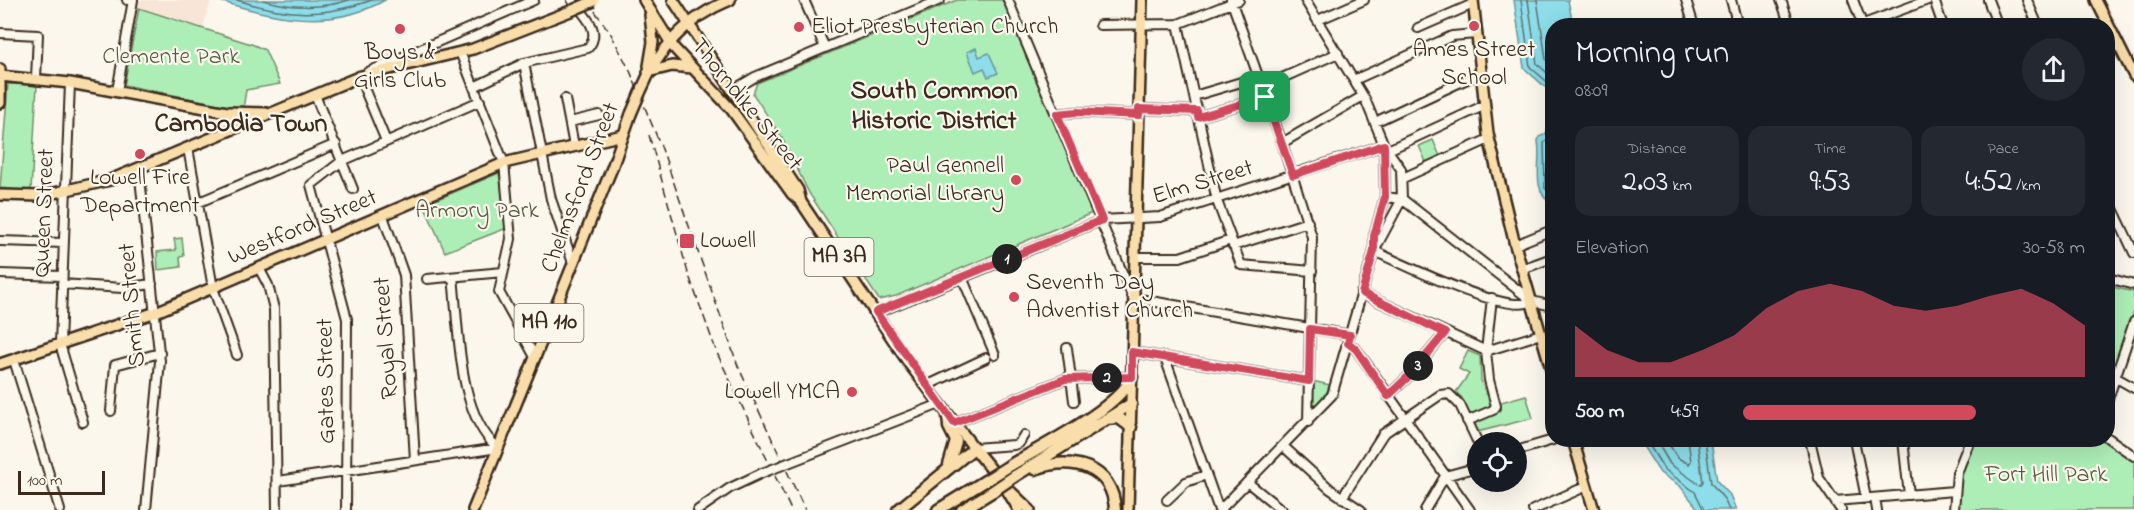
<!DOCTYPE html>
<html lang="en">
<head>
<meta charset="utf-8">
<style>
	:root { --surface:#171b24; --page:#242831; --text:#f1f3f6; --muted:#9ea1a6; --accent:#d1495b }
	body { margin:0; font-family:"Indie Flower",sans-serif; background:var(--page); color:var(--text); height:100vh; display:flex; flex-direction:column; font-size:22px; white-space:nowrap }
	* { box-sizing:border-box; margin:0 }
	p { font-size:20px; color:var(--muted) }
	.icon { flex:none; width:33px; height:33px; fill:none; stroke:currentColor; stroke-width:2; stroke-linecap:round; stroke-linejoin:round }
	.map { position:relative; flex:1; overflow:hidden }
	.details { position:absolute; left:1545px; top:18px; width:570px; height:429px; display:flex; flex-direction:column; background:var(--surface); border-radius:24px; box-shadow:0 6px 24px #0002 }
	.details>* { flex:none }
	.buttons { position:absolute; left:1467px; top:432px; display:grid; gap:12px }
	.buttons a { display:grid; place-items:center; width:60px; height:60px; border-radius:50%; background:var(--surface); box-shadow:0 6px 24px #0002; font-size:30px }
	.scale { position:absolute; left:18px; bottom:15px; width:87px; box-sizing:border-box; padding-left:6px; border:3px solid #3b2a1e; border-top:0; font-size:16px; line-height:21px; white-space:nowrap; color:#3b2a1e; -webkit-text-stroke:4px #fbf7ec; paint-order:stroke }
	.pin { position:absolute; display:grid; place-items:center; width:51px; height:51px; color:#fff; margin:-26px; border-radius:12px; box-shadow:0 3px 9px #0006 }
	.km { position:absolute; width:30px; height:30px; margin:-15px; border-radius:50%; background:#222; color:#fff; font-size:16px; line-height:30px; text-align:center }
	.round { display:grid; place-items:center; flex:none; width:63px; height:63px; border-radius:32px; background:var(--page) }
	.headline { display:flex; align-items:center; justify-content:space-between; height:102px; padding:0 30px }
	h1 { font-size:33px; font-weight:600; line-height:45px }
	.figures { display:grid; grid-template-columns:repeat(3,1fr); gap:9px; height:102px; padding:6px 30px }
	.figures div { display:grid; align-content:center; border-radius:15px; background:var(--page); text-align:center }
	.figures b { font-size:30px; font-weight:600 }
	.figures small { font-size:16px; font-weight:400 }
	.figures p { font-size:16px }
	.chart { height:168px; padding:12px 30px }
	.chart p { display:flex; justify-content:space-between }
	.chart svg { width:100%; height:108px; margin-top:6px; fill:var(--accent); opacity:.7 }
	ul { padding:0 30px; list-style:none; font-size:20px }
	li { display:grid; grid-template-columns:96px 72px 1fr; align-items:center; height:45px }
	li i { height:15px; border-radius:8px; background:var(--accent) }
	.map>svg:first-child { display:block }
</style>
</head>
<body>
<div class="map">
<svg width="2134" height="510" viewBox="0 0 2134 510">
	<rect width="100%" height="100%" fill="#fbf7ec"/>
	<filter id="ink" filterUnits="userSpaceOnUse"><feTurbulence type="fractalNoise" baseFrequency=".0167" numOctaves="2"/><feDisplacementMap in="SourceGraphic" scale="12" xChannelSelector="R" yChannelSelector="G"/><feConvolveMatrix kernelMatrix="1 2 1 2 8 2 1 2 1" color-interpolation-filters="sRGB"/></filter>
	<g filter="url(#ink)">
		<path fill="#f8e5d7" d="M116 0H211L203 27Z"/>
		<path fill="#adeeb6" stroke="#748c6a" stroke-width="1.5" d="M957 0H1003L1092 213 896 296 879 300 809 193 781 136 753 94 757 83Z
			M139 8 254 45 265 50 280 84 246 90 243 109 124 85Z
			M8 84 37 85 31 191 0 188Z
			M1433 140 1440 156 1426 162 1419 146Z
			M499 173 507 228 445 252 424 205Z
			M182 238 184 256 180 257 181 267 158 270 157 252 176 250 174 239Z
			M2108 286 2134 292V311L2108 385Z
			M1468 351 1480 356 1481 380 1486 394 1489 393 1498 403 1526 395 1533 418 1477 432 1462 398 1456 392 1469 374 1459 369Z
			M1312 381 1330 385 1326 394 1314 407Z
			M1972 440H2104L2134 461V510H1959V487Z"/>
		<path fill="#8dddea" stroke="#6c9598" stroke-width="1.5" d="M216 0H385C330 32 273 17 216 0Z
			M1514 0H1568L1573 25 1552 26V93L1524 68Z
			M976 48 979 57 989 53 998 73 988 77 984 68 975 72 967 52Z
			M1552 113V204C1530 190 1542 163 1538 141L1539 137 1546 134Z
			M1639 440H1711L1717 481 1730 495 1736 510H1699L1680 486 1660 473Z"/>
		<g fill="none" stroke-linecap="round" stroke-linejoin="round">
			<path stroke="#5c7270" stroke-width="1.5" d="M237 0C288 16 321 18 372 0
				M263 0C290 8 322 9 349 0
				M1521 0 1530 67 1552 86
				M1528 0 1537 64 1552 77
				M1537 0 1546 59 1552 65
				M1552 128 1551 137 1544 143 1545 188 1552 197
				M1646 440 1664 469 1695 492 1704 510
				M1656 440 1670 464 1700 485 1703 482 1697 440
				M1666 440 1678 458 1689 464 1691 461 1688 440
				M1705 440 1711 483 1724 499 1729 510"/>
			<defs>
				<path id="minor" d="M804 0 825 48
					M1008 0 1133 298 1350 335
					M1231 0 1282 143 1312 237 1308 422
					M1686 0 1694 26
					M1731 0 1738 26
					M1781 0 1790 26
					M1853 0 1863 26
					M1934 0 1943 26
					M1988 0 1998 26
					M2027 0 2038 26
					M1318 20 1364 0
					M1178 24 1217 201 1241 265 1312 271
					M1100 25 1178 24 1239 0
					M1858 26 1928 0
					M1418 28 1473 4
					M0 33 38 35 36 78
					M460 52 504 163 511 239 499 292 535 357
					M524 63 551 199 573 263
					M368 72 534 0
					M359 76 386 141
					M1354 80 1452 36 1476 34
					M70 83 60 344 83 422
					M474 87 524 63 588 48C603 30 583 14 572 0
					M1262 87 1338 53
					M733 90 755 77 940 0
					M117 91 133 0H127
					M315 95 353 189
					M1194 96 1258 77
					M565 99 574 146
					M1139 109 1197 111
					M1057 114 1077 112 1139 115
					M1198 117 1265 97
					M570 122 599 115
					M1375 122 1480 73
					M1282 143 1363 96
					M188 148 213 288 237 355
					M1388 150 1483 106
					M139 169 160 361 146 510
					M1403 178 1489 139
					M1385 197 1402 199 1532 301 1552 306
					M2108 198 2134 253
					M197 203 336 144
					M383 216 404 275 415 460
					M0 241 64 243
					M1515 245 1552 230
					M1233 246 1308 222
					M1374 249V236L1385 197 1384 145
					M1374 251C1401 263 1509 317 1532 301
					M1135 257H1180L1231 240
					M259 268 268 285 274 309 277 510
					M1522 269 1552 258
					M0 274 62 276
					M453 277C459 328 457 414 498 448
					M962 277 995 355
					M2108 278 2134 285
					M427 279 503 272
					M62 284 122 288 152 284
					M1361 293 1486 351 1541 334
					M876 313 1102 220 1160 217 1384 145
					M1348 343 1356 349 1470 510
					M1067 348 1074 401
					M1132 352 1309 381
					M1165 358 1219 510
					M14 360 60 510
					M2115 377 2134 388
					M926 386 986 358
					M1388 396 1411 374 1445 333
					M2108 399 2134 322
					M111 411 115 365 160 353
					M1467 421 1493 410 1496 406 1489 380 1486 351 1492 298
					M954 423 1065 379 1132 377
					M2108 438 2134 456
					M1810 440 1819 478 1841 510
					M1854 440 1866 498
					M1903 440 1909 495
					M1283 446 1330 489 1361 510
					M974 448 1014 445 1019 443 1024 435
					M1516 451 1553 440
					M788 463 940 404
					M278 481 498 448
					M1247 482 1282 510
					M1342 498 1383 434 1440 395 1449 394 1460 405 1478 443
					M1875 498 1877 510
					M1167 500 1186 482 1206 475
					M1835 501 1954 491
					M346 510 347 319 311 185 342 161 480 101
					M698 510 730 488 762 473
					M1220 510 1332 395 1374 251 1402 199 1401 169 1384 145 1365 99 1305 0
					M1425 510 1445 476 1478 467
					M1533 510 1587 486
					M1954 510 1957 473 1970 440"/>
				<path id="major" d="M644 0 674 48 731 109 792 194 801 202 910 365 974 448 1004 485 1030 510
					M673 0 798 190 801 202
					M1473 0 1488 134 1515 245 1552 372
					M2096 0 2134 76
					M649 66 653 42 650 15
					M0 69V103
					M648 72 672 66 692 68
					M0 76 70 83 227 112 234 116 239 127
					M640 93C658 50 685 18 730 0
					M229 112 266 113
					M0 195 41 196 110 180 361 76 473 49 573 10
					M0 364 156 312 504 163 623 135
					M1573 440 1594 510
					M1005 487 1019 510
					M473 510 612 168 631 114
					M1128 510 1142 0"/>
				<path id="highway" d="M948 415 949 427 956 441 949 465
					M1106 419 1119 418 1131 427
					M1009 466C1040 447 1118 409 1132 377
					M1035 469C1071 456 1113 465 1115 510
					M1015 476 1131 404
					M898 510 974 448
					M938 510 985 481
					M962 510 993 491"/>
			</defs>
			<use href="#minor" stroke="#3b2a1e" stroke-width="12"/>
			<use href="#major" stroke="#3b2a1e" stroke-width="14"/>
			<use href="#highway" stroke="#3b2a1e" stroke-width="15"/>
			<use href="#minor" stroke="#fbf7ec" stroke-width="8"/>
			<use href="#major" stroke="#f9deab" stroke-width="9"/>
			<use href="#highway" stroke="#f9deab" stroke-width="10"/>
			<path stroke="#3b2a1e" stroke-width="1.5" stroke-dasharray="9 4.5" stroke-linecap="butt" d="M587 0 611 34 630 71 662 149 738 366 805 510
				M649 135 688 273 717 353 791 510"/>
			<defs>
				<path id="minor-bridge" d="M762 473 788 463"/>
				<path id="major-bridge" d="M573 10 594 1
					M631 114 640 93"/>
				<path id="highway-bridge" d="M985 481 1009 466
					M993 491 1015 476"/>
			</defs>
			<use href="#minor-bridge" stroke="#3b2a1e" stroke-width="12" stroke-linecap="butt"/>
			<use href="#major-bridge" stroke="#3b2a1e" stroke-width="14" stroke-linecap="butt"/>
			<use href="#highway-bridge" stroke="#3b2a1e" stroke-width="15" stroke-linecap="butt"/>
			<use href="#minor-bridge" stroke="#fbf7ec" stroke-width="8"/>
			<use href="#major-bridge" stroke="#f9deab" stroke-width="9"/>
			<use href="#highway-bridge" stroke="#f9deab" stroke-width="10"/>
		</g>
	</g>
	<g fill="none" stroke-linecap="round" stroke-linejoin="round" filter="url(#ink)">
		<defs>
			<path id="route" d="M1265 97 1293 175 1384 145 1385 197 1374 236V251L1362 293 1445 333 1411 374 1388 396 1356 349 1348 343 1350 335 1310 329 1309 381 1132 352V377L1065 379 954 423 876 312 1102 220 1057 114 1077 112 1139 115V109L1197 111 1198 117Z"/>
		</defs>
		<use href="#route" stroke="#fff" stroke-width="12"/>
		<use href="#route" stroke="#d1495b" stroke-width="8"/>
	</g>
	<g fill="#d1495b" stroke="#fbf7ec" stroke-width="2">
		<circle cx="1474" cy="26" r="6"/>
		<circle cx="799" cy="27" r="6"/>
		<circle cx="400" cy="29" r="6"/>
		<circle cx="140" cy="154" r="6"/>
		<circle cx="1016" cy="180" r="6"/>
		<rect x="679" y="233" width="16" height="16" rx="3"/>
		<circle cx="1014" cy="297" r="6"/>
		<circle cx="852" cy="392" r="6"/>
	</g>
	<g text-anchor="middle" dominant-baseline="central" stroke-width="4.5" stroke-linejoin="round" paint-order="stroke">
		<g fill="#fbf7ec" stroke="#75685c" stroke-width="1.5">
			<rect x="804.5" y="238" width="69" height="38" rx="4.5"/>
			<rect x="514.5" y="304" width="69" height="38" rx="4.5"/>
		</g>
		<g font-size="22" font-weight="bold" fill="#3b2a1e">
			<text x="839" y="257">MA 3A</text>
			<text x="549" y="323">MA 110</text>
		</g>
		<g font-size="24" fill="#3b2a1e" stroke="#fbf7ec" text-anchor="start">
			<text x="811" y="27">Eliot Presbyterian Church</text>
			<text x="1474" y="50" text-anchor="middle">Ames Street<tspan x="1474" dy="28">School</tspan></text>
			<text x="400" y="53" text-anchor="middle">Boys &amp;<tspan x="400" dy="28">Girls Club</tspan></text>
			<text x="1004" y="166" text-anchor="end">Paul Gennell<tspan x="1004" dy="28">Memorial Library</tspan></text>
			<text x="140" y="178" text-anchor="middle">Lowell Fire<tspan x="140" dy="28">Department</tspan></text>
			<text x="700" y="241">Lowell</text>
			<text x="1026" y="283">Seventh Day<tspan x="1026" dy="28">Adventist Church</tspan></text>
			<text x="840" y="392" text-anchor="end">Lowell YMCA</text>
		</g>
		<g font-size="24" fill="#585b44" stroke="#fbf7ec">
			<text x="171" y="57">Clemente Park</text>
			<text x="477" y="211">Armory Park</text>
			<text x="2046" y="475">Fort Hill Park</text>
		</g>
		<g font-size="24" fill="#3b2a1e" stroke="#fbf7ec">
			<text transform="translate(746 105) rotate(51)">Thorndike Street</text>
			<text transform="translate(1203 183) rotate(-17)">Elm Street</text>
			<text transform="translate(581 188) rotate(-69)">Chelmsford Street</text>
			<text transform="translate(45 213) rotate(-88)">Queen Street</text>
			<text transform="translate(303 228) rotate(-23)">Westford Street</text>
			<text transform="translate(133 305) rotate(-95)">Smith Street</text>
			<text transform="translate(387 338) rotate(-94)">Royal Street</text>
			<text transform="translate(327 381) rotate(-91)">Gates Street</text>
		</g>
		<g font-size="26" font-weight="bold" fill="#3b2a1e" stroke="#fbf7ec">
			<text x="934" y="92">South Common<tspan x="934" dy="30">Historic District</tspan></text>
			<text x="241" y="125">Cambodia Town</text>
		</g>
	</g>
</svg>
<div class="buttons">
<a><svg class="icon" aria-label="locate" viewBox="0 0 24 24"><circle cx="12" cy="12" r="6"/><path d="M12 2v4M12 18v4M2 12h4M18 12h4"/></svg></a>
</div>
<div class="scale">100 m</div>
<div class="pin" style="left:1265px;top:97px;background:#1e9e55"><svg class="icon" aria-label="arrive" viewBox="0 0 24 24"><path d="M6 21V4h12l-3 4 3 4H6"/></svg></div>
<b class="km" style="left:1007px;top:259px">1</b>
<b class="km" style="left:1107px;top:378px">2</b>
<b class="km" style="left:1418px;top:366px">3</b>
<section class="details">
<div class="headline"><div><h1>Morning run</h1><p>08:09</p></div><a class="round"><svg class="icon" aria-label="share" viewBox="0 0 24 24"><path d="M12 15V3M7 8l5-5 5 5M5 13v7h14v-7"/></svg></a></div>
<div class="figures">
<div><p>Distance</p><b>2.03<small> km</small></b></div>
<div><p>Time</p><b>9:53</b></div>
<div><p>Pace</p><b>4:52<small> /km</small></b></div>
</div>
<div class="chart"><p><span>Elevation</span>30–58 m</p>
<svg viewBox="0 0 160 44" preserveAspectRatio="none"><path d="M0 44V23L10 33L20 38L30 38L40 33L50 27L60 16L70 9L80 6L90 9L100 15L110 17L120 15L130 11L140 8L150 14L160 23V44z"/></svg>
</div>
<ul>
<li><b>500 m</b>4:59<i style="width:68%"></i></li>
</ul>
</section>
</div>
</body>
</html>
